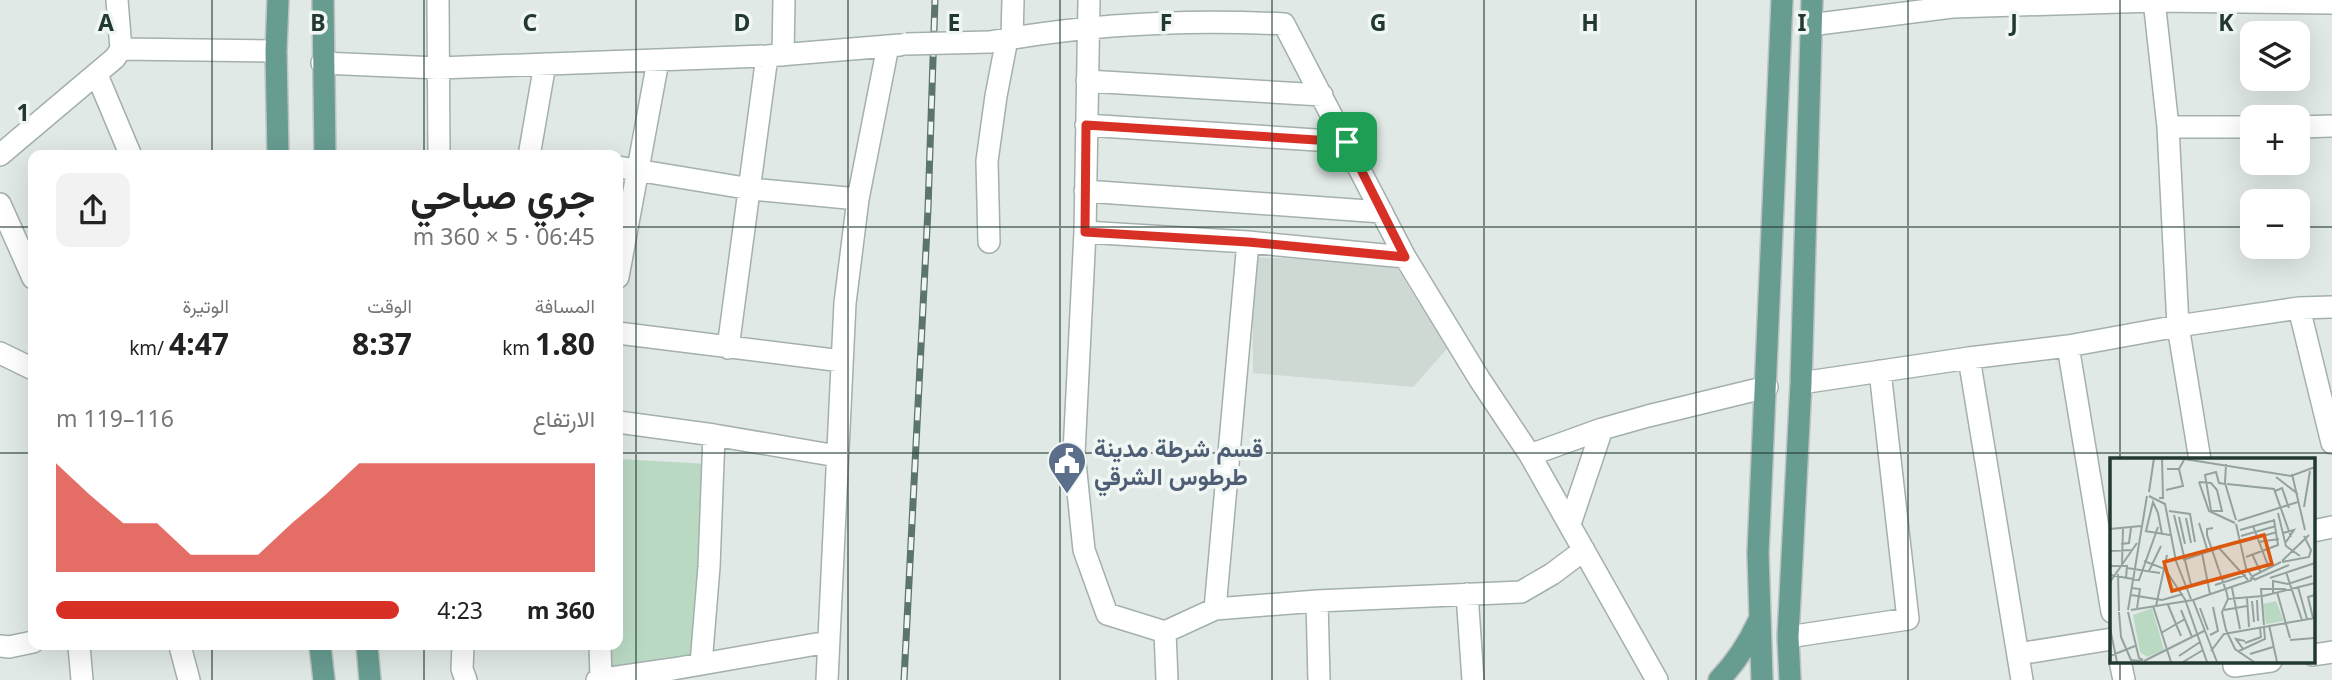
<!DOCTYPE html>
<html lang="ar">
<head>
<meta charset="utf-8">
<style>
	:root { --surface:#fff; --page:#f2f2f2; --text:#222; --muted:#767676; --accent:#d93025 }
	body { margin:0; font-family:"Noto Sans",Vazirmatn,sans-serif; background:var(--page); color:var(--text); direction:rtl; height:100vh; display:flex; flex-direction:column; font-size:26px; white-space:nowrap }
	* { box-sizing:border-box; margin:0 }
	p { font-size:23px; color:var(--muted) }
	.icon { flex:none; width:38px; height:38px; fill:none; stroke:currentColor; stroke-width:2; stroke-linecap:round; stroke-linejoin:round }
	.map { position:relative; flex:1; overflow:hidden; direction:ltr }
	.panel { position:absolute; left:28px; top:150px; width:595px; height:500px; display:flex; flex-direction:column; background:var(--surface); border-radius:14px; box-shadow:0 7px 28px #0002; direction:rtl }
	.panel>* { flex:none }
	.controls { position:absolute; left:2240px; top:21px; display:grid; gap:14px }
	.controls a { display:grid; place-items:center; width:70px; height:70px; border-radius:14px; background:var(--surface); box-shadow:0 7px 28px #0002; font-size:35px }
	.pin { position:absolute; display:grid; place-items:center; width:60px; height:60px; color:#fff; margin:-30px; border-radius:14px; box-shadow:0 4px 10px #0006 }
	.round { display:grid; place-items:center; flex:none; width:74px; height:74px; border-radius:14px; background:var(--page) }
	.summary { display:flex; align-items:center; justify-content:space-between; height:119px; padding:0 28px }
	h1 { font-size:38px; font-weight:700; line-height:52px }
	.figures { display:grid; grid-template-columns:repeat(3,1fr); gap:10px; height:119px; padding:7px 28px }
	.figures div { display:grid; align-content:center }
	.figures b { font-size:30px; font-weight:700 }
	.figures small { font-size:19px; font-weight:400 }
	.figures p { font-size:19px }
	.chart { height:196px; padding:14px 28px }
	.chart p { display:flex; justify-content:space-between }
	.chart svg { width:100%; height:126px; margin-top:7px; fill:var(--accent); opacity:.7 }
	ul { padding:0 28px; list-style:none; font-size:23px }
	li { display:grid; grid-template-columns:112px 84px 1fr; align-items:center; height:52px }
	li i { height:18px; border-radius:9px; background:var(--accent) }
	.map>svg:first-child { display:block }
</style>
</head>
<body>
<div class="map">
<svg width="2332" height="680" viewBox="0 0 2332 680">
	<rect width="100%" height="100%" fill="#e0e9e5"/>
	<path fill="#ced9d4" d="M1252 257 1394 263 1447 349 1413 387 1253 373Z"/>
	<path fill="#bad9c3" d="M618 459 709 464 698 659 610 669V646H618Z"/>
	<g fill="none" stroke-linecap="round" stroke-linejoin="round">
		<defs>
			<path id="minor" d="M438 0 439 156
				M1089 0 1085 232 1074 453 1084 550 1107 614 1165 632 1215 609 1317 601 1521 592 1552 574 1584 550
				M2154 0 2168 127 2178 326 2200 460
				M1810 25 1952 7 2154 1 2332 3
				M1012 38 1013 0
				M990 42C1087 24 1186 19 1284 24L1405 257 1480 380 1530 455 1657 680
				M121 49 276 51
				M783 55 784 0
				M322 63 438 68 767 56 900 45
				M97 75 131 156
				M1087 81 1322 95
				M1086 125 1347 142
				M2168 127H2252
				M2298 127 2332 126
				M0 155 115 58 121 49 117 0
				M529 156 545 64
				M618 167 751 189 858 199
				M1085 191 1382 212
				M0 204 33 278
				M1085 232 1248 242 1405 257
				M989 242 987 161 996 96 1007 39
				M618 277 658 61
				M2299 308 2332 443
				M618 333 842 361
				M2068 346 2112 612
				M728 348 767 56
				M0 353 33 369
				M1969 358 2022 680
				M1801 383 1969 358 2068 346 2178 326 2299 308 2332 307
				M618 422 714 435 837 456
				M1530 455 1602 429 1648 416 1767 387
				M1570 524 1602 429
				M2313 531 2332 527
				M1467 594 1473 680
				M1317 601 1319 680
				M1215 609 1248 242
				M1165 632 1167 680
				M1788 637 1908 619 1880 371
				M0 646 9 647 33 642
				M79 646 82 680
				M180 646 189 680
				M463 646 462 669 466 680
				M600 646 601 679
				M2018 654 2112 639
				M2313 655 2332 652
				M2120 661 2124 680
				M701 664 709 567 714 435
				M2234 666 2271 661
				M597 680 673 669 828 642
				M827 680 845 303 858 199 888 46"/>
			<path id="major" d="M278 0 276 51 278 156
				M323 0 325 156
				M320 646 324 680
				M367 646 370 680
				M1719 680C1736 662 1748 644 1758 622
				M1762 680 1758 553 1782 0
				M1790 680 1788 637 1801 383 1812 0"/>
		</defs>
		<use href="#minor" stroke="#a3b0ac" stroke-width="24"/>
		<use href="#major" stroke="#bdc3c2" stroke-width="24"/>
		<use href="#minor" stroke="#fff" stroke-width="21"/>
		<use href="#major" stroke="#679c90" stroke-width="21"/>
		<defs>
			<path id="rail" d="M904 680 928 209 935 0"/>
		</defs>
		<use href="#rail" stroke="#5c746e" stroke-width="7"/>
		<use href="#rail" stroke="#f0f6f3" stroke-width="4.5" stroke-dasharray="13" stroke-linecap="butt"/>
		<defs>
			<path id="minor-bridge" d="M906 44 990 42"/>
		</defs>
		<use href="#minor-bridge" stroke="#a3b0ac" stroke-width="24" stroke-linecap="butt"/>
		<use href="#minor-bridge" stroke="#fff" stroke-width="21"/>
	</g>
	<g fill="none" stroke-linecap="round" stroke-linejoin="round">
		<defs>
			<path id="route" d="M1086 125 1347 142 1405 257 1248 242 1085 232Z"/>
		</defs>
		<use href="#route" stroke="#fff" stroke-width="14"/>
		<use href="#route" stroke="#d93025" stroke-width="9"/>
	</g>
	<path fill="none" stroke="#223833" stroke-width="2" stroke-opacity="0.55" d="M212 0V156M424 0V156M636 0V680M848 0V680M1060 0V680M1272 0V680M1484 0V680M1696 0V680M1908 0V680M2120 0V460M0 227H33M618 227H2252M2298 227H2332M0 453H33M618 453H2332M212 646V680M424 646V680M2120 661V680"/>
	<defs>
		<symbol id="civic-pin" viewBox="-11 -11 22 30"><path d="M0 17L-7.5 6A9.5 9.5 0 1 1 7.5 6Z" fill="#5c6f8a" stroke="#f0f6f3"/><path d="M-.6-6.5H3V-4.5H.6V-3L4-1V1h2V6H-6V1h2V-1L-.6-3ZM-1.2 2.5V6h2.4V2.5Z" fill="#fff"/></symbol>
	</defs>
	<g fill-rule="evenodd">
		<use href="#civic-pin" x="1045" y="439" width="44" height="60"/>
	</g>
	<g text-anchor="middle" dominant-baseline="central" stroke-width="7" stroke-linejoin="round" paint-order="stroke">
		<g font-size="24" font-weight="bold" fill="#4e5e75" stroke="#f0f6f3" text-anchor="start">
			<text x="1094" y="447">قسم شرطة مدينة<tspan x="1094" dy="28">طرطوس الشرقي</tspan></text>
		</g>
	</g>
	<g transform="translate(2110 458)">
		<rect width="205" height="205" fill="#e0e9e5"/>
		<path d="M166 143 174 163 156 166 153 146ZM42 150 54 192 37 199 30 194 23 157Z" fill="#bad9c3"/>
		<path fill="none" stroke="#94a29e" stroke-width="2" d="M68 0 181 18 205 9M116 6 115 25 126 62M57 11H69L74 2M182 16 195 72M166 19 188 36M89 24 99 53 125 65M89 24 101 25 107 32 112 53H99M117 26 164 31 181 79M56 32 73 28 69 11M165 33 172 30 179 50M39 34 44 0M39 38 55 46 66 103 81 141M49 40H53L52 0M194 49 200 13M101 52 95 17 106 14 109 25 115 26M59 53 80 56 85 84M48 55 52 76M168 55 176 88 190 98M64 57 81 127 97 122M69 59 75 86M76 60 81 85M128 63 188 44M89 65 98 94M126 66 136 110 144 121 140 120M143 68 159 110M103 70 97 71V77L115 130M0 71 31 68M130 72 165 62M35 73 60 77M36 73 43 44 48 55M173 75 184 72 176 84M131 78 166 68M132 84 167 74M148 84 169 81M11 86 19 85 21 70M0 93 23 92M92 95 100 136M142 96 151 115M136 99 168 87 164 62M73 102 109 90 138 122M34 103 55 111 76 143M172 103 199 77M172 104 199 99 201 92 194 78M12 106 13 70M0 108H17L16 120M17 110 50 115M39 113 51 88M176 114 192 162M8 116 9 153M0 117 29 122 48 69M143 118 171 104M160 120 205 105M112 121 133 114M144 122 179 107M0 124 27 85M105 127 136 117M188 129 197 161M22 130 30 131 27 150M122 130 130 171M116 132 118 141 112 154 116 172 125 191 144 204M167 134 180 180M163 135V123L178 126 202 118M21 137 52 142 73 136M137 140 139 169M117 141 153 138 205 125M83 142 107 204M83 142 142 122M147 142 148 163M142 143 144 164M76 144 97 204M58 147 71 178M43 148 61 204M46 148 57 97M90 150 98 172M18 152 37 38M21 152 83 142M71 152 82 179M114 152 137 148M9 154 11 179 21 202 30 203M18 154 29 200 33 202H30M203 160 198 139 205 137M154 167 151 131H176M159 167 167 204M0 170 7 204M51 175 75 161M100 177 108 173 103 149M180 182 205 180M135 185 151 179 150 170M133 191 126 181 135 183M101 193 114 176 205 160M129 193 155 181 154 170M140 196 163 189M0 198 25 188M69 198 90 184M34 203 94 173M73 204 93 192"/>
		<path fill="#de570e" fill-opacity="0.15" stroke="#de570e" stroke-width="3.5" d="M154 77 162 106 62 133 54 104Z"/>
		<rect width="205" height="205" fill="none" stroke="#223833" stroke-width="3.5"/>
	</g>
	<g font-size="23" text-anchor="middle" font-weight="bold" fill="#223833" stroke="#f0f6f3" stroke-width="7" stroke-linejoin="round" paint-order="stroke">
		<text x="106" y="31">A</text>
		<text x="318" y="31">B</text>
		<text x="530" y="31">C</text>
		<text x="742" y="31">D</text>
		<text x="954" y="31">E</text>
		<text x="1166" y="31">F</text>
		<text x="1378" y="31">G</text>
		<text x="1590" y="31">H</text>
		<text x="1802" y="31">I</text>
		<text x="2014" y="31">J</text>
		<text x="2226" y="31">K</text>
		<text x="23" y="121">1</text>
	</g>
</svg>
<div class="controls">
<a><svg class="icon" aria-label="layers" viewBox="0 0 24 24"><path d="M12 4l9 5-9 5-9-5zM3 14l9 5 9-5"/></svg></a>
<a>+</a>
<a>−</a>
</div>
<div class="pin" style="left:1347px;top:142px;background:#1e9e55"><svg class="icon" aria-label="arrive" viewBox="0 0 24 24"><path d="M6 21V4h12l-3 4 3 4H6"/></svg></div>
<section class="panel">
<div class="summary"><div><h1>جري صباحي</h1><p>06:45 · 5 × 360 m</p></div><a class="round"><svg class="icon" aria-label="share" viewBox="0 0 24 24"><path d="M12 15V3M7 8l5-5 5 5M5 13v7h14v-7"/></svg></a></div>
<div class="figures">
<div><p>المسافة</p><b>1.80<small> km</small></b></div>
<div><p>الوقت</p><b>8:37</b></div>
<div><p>الوتيرة</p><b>4:47<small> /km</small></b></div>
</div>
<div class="chart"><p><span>الارتفاع</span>116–119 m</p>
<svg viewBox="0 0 160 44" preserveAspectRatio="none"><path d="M0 44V6L10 17L20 27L30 27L40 38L50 38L60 38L70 27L80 17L90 6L100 6L110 6L120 6L130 6L140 6L150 6L160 6V44z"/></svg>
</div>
<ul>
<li><b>360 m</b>4:23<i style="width:100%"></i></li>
</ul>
</section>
</div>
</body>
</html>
